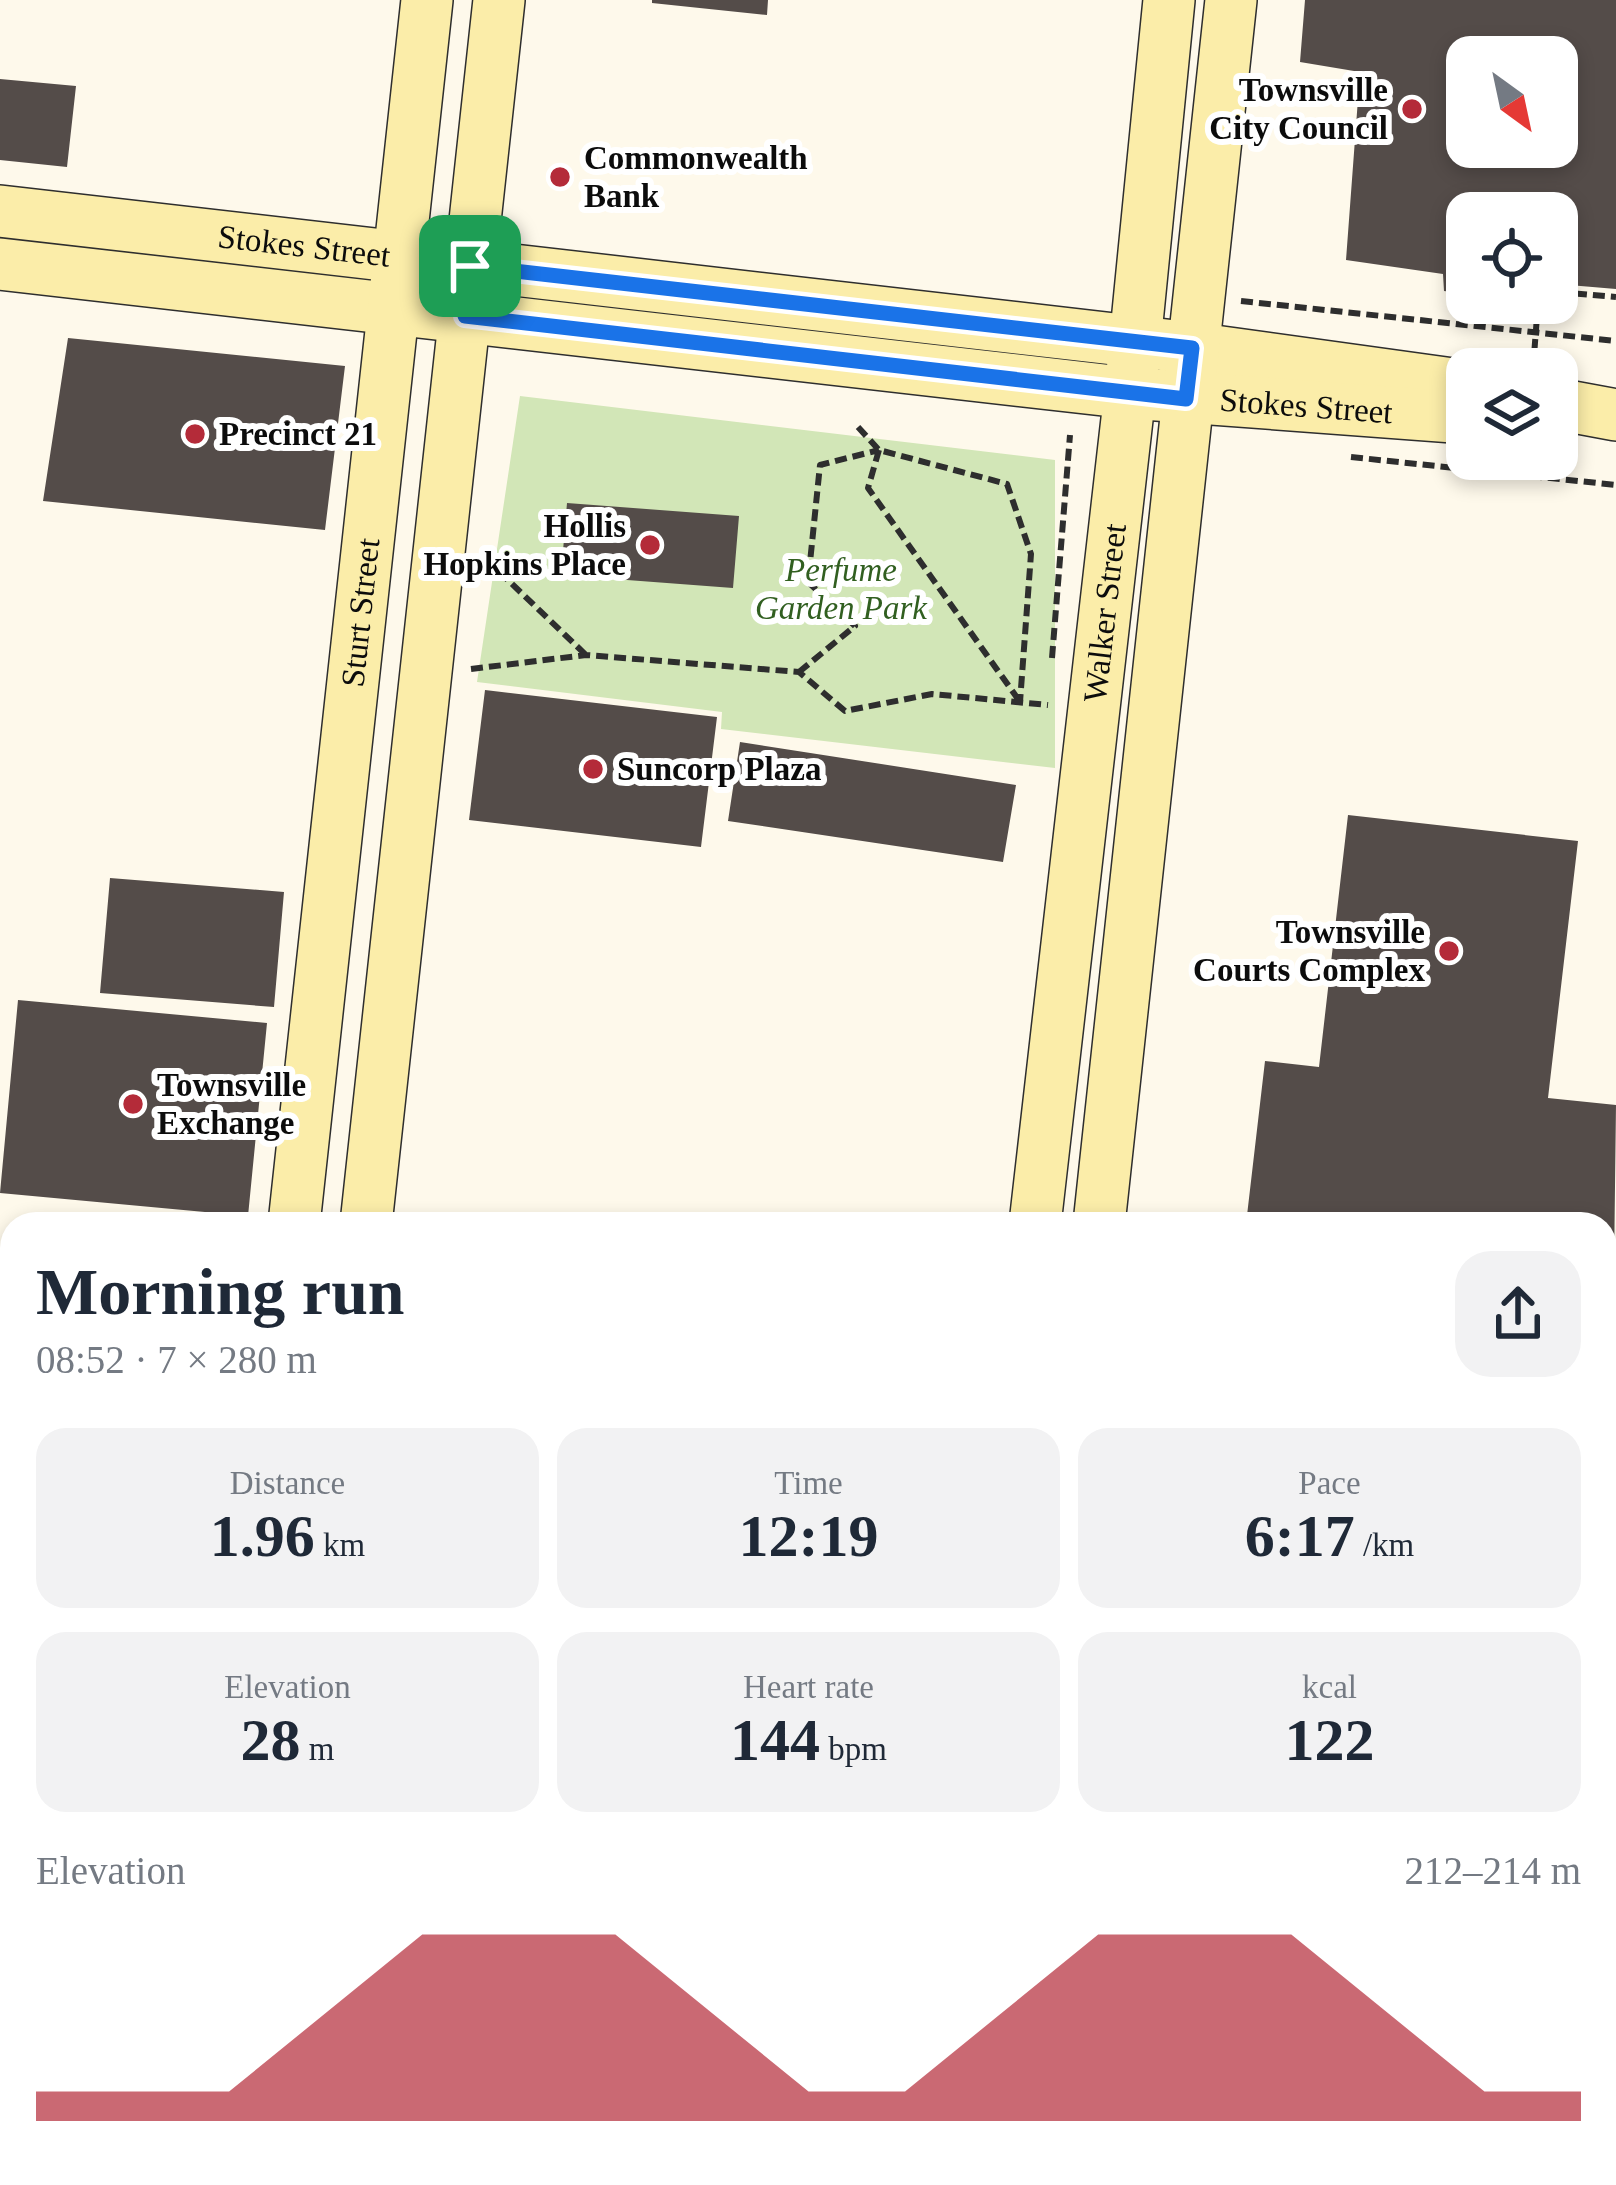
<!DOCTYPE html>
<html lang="en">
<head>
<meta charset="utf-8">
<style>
	:root { --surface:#fff; --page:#f2f2f3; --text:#1f2937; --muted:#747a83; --accent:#b42b39 }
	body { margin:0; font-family:Georgia,serif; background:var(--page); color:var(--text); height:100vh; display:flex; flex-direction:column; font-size:45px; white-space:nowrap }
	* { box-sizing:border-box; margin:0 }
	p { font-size:39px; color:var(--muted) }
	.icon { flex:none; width:66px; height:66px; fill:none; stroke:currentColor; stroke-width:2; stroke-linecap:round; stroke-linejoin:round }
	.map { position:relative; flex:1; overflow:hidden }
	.details { position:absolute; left:0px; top:1212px; width:1617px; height:975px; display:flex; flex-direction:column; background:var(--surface); border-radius:36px 36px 0 0; box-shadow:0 6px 18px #0003 }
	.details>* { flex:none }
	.needle { width:78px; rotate:147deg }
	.tools { position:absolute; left:1446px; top:36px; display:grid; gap:24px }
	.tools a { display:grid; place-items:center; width:132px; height:132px; border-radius:24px; background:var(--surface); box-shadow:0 6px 18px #0003; font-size:60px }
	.pin { position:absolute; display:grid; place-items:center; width:102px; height:102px; color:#fff; margin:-51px; border-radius:24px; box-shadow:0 6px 18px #0006 }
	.round { display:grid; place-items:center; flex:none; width:126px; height:126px; border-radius:36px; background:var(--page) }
	.head { display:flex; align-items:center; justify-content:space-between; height:204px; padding:0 36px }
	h1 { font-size:66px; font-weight:700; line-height:90px }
	.metrics { display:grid; grid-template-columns:repeat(3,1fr); gap:18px; height:204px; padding:12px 36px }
	.metrics div { display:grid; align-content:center; border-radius:30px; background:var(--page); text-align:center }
	.metrics b { font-size:60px; font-weight:700 }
	.metrics small { font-size:33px; font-weight:400 }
	.metrics p { font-size:33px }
	.chart { height:336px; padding:24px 36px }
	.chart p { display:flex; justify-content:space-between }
	.chart svg { width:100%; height:216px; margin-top:12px; fill:var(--accent); opacity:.7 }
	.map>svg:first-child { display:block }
</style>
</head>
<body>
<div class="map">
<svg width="1616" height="2185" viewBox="0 0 1616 2185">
	<rect width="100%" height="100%" fill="#fef9eb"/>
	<path fill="#d2e6b7" d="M520 396 1055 460V768L721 729 722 712 477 682Z"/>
	<path fill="#544c49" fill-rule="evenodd" d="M652 0H768L767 15 652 3Z
		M1305 0H1616V289L1557 284V213H1467V294L1444 291 1443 274 1346 260 1360 72 1300 62ZM1467 57H1557V147H1467Z
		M0 79 76 86 67 167 0 160Z
		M68 338 345 366 325 530 43 501Z
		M567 503 739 516 733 588 561 575Z
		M485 690 717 717 701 847 469 820Z
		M740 742 1016 785 1003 862 728 821Z
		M1348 815 1578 841 1548 1098 1616 1105 1614 1267 1605 1266V1224H1246L1265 1061 1319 1067Z
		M110 878 284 892 274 1007 100 993Z
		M18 1000 267 1023 248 1216 0 1193Z
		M1605 1912 1616 1913V1988L1610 1987 1608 2007H1605Z
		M275 2175H305V2181L275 2178Z"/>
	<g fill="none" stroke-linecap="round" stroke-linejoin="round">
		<defs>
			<path id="service" d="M0 1662 12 1661"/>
			<path id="minor" d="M0 1586 12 1601
				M0 1715 12 1700
				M0 1754 12 1742
				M0 1930 12 1932"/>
			<g id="secondary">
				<path id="s1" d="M0 211 1192 348 1467 386"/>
				<path id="s2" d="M0 264 1130 393 1467 418"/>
				<path d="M1557 404 1616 415"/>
				<path id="s3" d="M294 1224 427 0"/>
				<path d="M366 1224 499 0"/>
				<path id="s4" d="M1035 1224 1130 393 1169 0"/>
				<path d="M1099 1224 1231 0"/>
				<path d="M0 1509 12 1511"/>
				<path d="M0 1561 12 1563"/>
				<path d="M1605 1667H1616"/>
				<path d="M1605 1741 1616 1732"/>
				<path d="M1534 2175 1538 2185"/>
				<path d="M1593 2175 1597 2185"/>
			</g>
		</defs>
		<use href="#service" stroke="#3f3f3f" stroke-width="21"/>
		<use href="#minor" stroke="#3f3f3f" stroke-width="39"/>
		<use href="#secondary" stroke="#2e2e2e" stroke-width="54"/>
		<path stroke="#2e2e2e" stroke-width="6" stroke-dasharray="12 6" stroke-linecap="butt" d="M1557 292 1616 297
			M1241 301 1616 341
			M1533 369 1538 303
			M858 427 879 450 1007 484 1031 554 1020 702
			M879 450 868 488 1018 699
			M1351 457 1616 485
			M486 559 586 655
			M1052 658 1070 435
			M471 669 586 655 799 672 845 711 932 694 1048 705
			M799 672 855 626 808 582 820 465 879 450"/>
		<use href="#service" stroke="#fff" stroke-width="18"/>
		<use href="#minor" stroke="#fff" stroke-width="36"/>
		<use href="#secondary" stroke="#fbeda9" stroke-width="51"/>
	</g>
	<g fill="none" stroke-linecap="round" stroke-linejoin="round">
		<defs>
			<path id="route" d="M470 266 1192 348 1186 399 465 316Z"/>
		</defs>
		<use href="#route" stroke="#fff" stroke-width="24"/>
		<use href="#route" stroke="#1a73e8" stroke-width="15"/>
	</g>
	<g fill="#b42b39" stroke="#fff" stroke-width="4.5">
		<circle cx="1412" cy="109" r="12"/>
		<circle cx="560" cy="177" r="12"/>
		<circle cx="195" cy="434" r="12"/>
		<circle cx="650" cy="545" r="12"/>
		<circle cx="593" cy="769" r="12"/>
		<circle cx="1449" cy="951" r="12"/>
		<circle cx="133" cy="1104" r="12"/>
	</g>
	<g text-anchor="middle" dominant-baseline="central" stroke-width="12" stroke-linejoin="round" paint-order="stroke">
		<g font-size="33" font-weight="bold" fill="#0c0c0c" stroke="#fff" text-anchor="start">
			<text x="1388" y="90" text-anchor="end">Townsville<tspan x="1388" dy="38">City Council</tspan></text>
			<text x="584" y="158">Commonwealth<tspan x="584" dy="38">Bank</tspan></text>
			<text x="219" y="434">Precinct 21</text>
			<text x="626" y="526" text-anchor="end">Hollis<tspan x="626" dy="38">Hopkins Place</tspan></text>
			<text x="617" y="769">Suncorp Plaza</text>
			<text x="1425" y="932" text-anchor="end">Townsville<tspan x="1425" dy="38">Courts Complex</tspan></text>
			<text x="157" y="1085">Townsville<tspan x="157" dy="38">Exchange</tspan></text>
		</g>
		<g font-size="33" fill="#0c0c0c" stroke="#fff">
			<text stroke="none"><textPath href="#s1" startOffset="306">Stokes Street</textPath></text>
			<text stroke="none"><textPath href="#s2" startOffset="1314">Stokes Street</textPath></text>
			<text stroke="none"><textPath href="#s3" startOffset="615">Sturt Street</textPath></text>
			<text stroke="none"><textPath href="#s4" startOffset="615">Walker Street</textPath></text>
		</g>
		<g font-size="33" font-style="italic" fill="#315f20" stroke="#fff">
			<text x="841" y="570">Perfume<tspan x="841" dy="38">Garden Park</tspan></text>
		</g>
	</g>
</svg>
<div class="tools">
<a><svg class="needle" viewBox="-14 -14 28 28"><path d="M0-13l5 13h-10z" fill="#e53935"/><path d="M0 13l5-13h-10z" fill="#747a83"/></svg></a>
<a><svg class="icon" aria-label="locate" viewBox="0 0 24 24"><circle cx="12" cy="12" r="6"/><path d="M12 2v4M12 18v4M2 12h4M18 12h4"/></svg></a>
<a><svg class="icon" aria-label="layers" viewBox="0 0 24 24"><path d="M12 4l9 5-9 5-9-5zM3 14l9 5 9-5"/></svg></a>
</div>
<div class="pin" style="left:470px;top:266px;background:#1e9e55"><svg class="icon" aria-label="arrive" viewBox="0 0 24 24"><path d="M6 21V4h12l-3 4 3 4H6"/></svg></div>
<section class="details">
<div class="head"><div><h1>Morning run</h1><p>08:52 · 7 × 280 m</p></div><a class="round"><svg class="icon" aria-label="share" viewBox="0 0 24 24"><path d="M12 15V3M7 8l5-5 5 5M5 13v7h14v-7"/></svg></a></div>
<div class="metrics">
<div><p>Distance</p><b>1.96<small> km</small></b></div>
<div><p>Time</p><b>12:19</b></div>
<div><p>Pace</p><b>6:17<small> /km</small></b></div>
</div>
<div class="metrics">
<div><p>Elevation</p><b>28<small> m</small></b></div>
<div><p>Heart rate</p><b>144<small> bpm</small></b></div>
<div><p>kcal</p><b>122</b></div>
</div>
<div class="chart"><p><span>Elevation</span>212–214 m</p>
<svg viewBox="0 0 160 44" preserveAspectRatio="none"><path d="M0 44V38L10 38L20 38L30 22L40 6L50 6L60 6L70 22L80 38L90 38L100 22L110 6L120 6L130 6L140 22L150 38L160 38V44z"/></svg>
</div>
</section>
</div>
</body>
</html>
